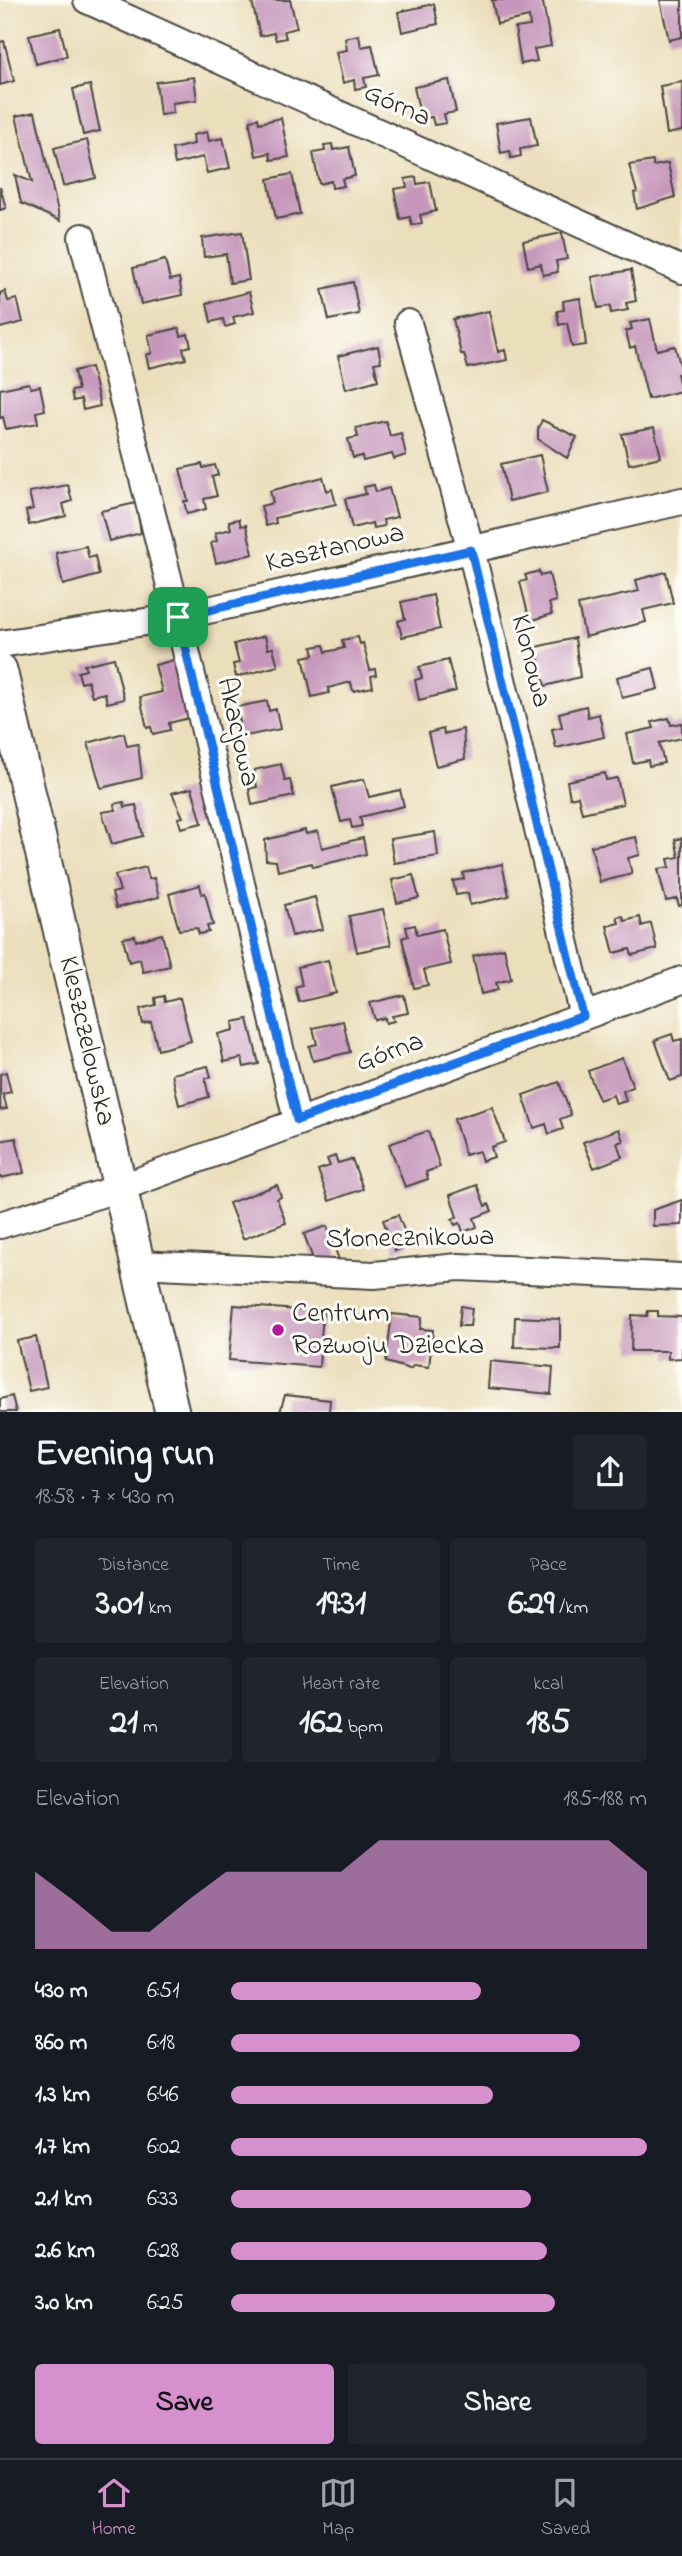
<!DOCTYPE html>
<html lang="en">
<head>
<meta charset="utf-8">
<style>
	:root { --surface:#171b24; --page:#20242c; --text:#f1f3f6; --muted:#9ea1a6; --line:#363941; --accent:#d690ce }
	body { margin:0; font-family:"Indie Flower",sans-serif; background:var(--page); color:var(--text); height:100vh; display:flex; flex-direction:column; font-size:26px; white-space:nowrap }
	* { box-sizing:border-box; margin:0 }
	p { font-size:23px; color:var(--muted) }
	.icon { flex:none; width:38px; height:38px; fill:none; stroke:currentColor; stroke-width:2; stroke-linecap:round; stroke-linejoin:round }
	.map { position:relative; height:1412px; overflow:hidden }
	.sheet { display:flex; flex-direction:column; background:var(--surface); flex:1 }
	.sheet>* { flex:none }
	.pin { position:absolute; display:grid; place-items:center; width:60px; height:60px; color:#fff; margin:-30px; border-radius:14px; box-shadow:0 4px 10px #0006 }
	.round { display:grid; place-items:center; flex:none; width:74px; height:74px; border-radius:7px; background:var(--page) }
	.head { display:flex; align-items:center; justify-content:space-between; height:119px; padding:0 35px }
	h1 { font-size:38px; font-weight:700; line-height:52px }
	.metrics { display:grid; grid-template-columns:repeat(3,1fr); gap:10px; height:119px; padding:7px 35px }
	.metrics div { display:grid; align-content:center; border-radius:7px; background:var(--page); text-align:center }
	.metrics b { font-size:35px; font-weight:700 }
	.metrics small { font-size:19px; font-weight:400 }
	.metrics p { font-size:19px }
	.chart { height:196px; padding:14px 35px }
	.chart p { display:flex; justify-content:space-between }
	.chart svg { width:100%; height:126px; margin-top:7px; fill:var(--accent); opacity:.7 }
	.cta { display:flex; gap:14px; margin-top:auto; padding:14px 35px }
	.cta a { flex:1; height:80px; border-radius:7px; background:var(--accent); color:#111; font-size:28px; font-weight:700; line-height:80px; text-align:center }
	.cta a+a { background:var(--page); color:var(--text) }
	ul { padding:0 35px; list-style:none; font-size:23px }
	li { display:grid; grid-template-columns:112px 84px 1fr; align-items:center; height:52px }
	li i { height:18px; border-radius:9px; background:var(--accent) }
	.tab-bar { display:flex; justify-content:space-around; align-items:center; height:98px; border-top:2px solid var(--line); background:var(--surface); font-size:19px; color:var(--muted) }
	.tab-bar a { display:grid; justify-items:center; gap:4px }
	.tab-bar .active { color:var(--accent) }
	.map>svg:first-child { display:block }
</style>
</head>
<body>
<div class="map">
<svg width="682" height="1412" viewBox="0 0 682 1412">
	<rect width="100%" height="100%" fill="#fdfcf7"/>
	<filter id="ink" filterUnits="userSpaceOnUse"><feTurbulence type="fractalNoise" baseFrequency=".0143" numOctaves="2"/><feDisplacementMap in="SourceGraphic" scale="14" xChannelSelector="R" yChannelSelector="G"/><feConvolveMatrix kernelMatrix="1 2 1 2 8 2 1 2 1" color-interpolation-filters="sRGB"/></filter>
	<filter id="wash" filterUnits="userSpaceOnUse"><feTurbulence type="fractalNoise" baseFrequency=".00686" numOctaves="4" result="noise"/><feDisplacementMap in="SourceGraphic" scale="28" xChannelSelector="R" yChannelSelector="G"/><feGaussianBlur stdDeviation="1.57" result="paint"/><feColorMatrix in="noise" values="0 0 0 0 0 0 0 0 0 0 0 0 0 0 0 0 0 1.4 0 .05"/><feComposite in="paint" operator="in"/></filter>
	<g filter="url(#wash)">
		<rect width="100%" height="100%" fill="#ebdebb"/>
		<g id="blocks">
			<path fill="#c697bb" d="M261 0H290L297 28 284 31 286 38 276 40 274 33 260 36 252 2Z
				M492 0H539L543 3 551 46 534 49 537 61 521 64 515 28 530 26 529 17 497 24Z
				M660 0H682V37L669 40Z
				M434 4 438 24 402 32 398 12Z
				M60 28 67 56 36 64 29 35Z
				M359 35 361 47 372 45 379 75 364 78 366 87 355 89 354 80 343 83 336 52 347 50 345 38Z
				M4 41 14 81 0 85V42Z
				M194 77 197 100 172 103 173 113 160 115 156 82Z
				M449 80 456 112 444 114 446 123 434 125 432 117 421 119 414 87Z
				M682 82V131L667 134 660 86Z
				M90 85 100 131 83 135 73 89Z
				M35 112 60 221 21 203 15 175 32 182 16 116Z
				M531 117 537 146 520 149 521 156 511 158 510 151 501 153 496 123Z
				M258 118 259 123 281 118 289 157 271 160 270 153 256 156 250 125 251 120Z
				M207 132 209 141 223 138 230 168 207 173 203 157 175 164 172 149 194 144 193 135Z
				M87 140 96 178 63 186 54 148Z
				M332 144 333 150 349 147 355 176 342 179 344 186 332 188 331 181 319 184 313 153 325 151 324 145Z
				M653 161V166L668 163 675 197 637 209 634 193 637 192 629 165Z
				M292 174 300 214 276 219 268 179Z
				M416 177 417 184 430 182 436 211 420 215 422 223 412 225 410 217 400 219 394 189 407 187 405 179Z
				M0 187 6 208 0 210Z
				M242 232 249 280 230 283 226 254 204 257 202 238Z
				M562 233 567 259 556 261 558 272 543 275 541 264 528 267 523 241Z
				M165 260 170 280 179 278 182 295 141 304 133 268Z
				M631 270 636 301 626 303 628 310 611 313 610 306 598 308 592 277Z
				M353 282 359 314 329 320 322 289Z
				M5 291 8 301 17 299 23 322 0 328V293Z
				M249 292 254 312 233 317 235 324 225 327 223 319 211 322 207 303Z
				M580 298 586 345 572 347 567 323 559 325 557 311 564 310 563 301Z
				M489 311 498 352 505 350 507 360 468 368 464 354H461L453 319Z
				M650 319 657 350 675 346 682 373 677 374 681 391 648 399 635 346 630 348 626 331 632 329 630 323Z
				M179 328 181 336 188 334 191 346 183 348 186 359 149 368 146 355 152 353 148 335Z
				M378 346 381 362 374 363 378 380 346 389 338 356Z
				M91 367 100 406 83 410 81 399 73 401 71 391 78 390 74 371Z
				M29 383 31 388 40 386 45 410 36 412 38 423 6 429 3 417 0 418V389Z
				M542 420 577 437 567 458 538 439V429Z
				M386 421 390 436 401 433 406 455 394 459 392 454 363 461 362 456 353 458 348 439 358 437 356 428Z
				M654 428 661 457 629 464 622 434Z
				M540 455 548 492 509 501 501 464Z
				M202 464 203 468 215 465 218 475 212 477 217 496 204 499 206 509 187 514 184 501H188L180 469Z
				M323 477 327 491 332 489 336 504 275 518 276 523 266 526 261 506 273 503 270 491Z
				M68 485 72 501 63 504 66 516 29 525 26 511 33 509 29 492Z
				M374 485 376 492 389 488 397 517 383 520 384 526 373 528 372 523 352 528 345 499 366 494 364 487Z
				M136 503 141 533 109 541 101 511Z
				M239 519 241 526 246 525 253 554 216 563 211 543 217 541 215 533 231 529 229 521Z
				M86 546 89 558 95 556 99 575 63 585 56 553Z
				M539 571 540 576 549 574 556 601 549 603 552 614 530 621 520 582 527 580 525 575Z
				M666 572 673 603 643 610 646 622 585 637 578 605 639 591 636 580Z
				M433 595 440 629 402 637 398 621 405 619 401 602Z
				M265 636 268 649 273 648 278 666 236 677 233 664 239 663 234 644Z
				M358 637 360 644 363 643 370 670 375 669 376 675 371 676 373 687 353 691 351 682 328 688 329 693 312 697 303 657 314 655 312 647 324 645 326 652 344 648 342 640Z
				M575 638 580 677 545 686 536 647Z
				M114 658 124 699 107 703 105 693 92 696 88 681 81 683 78 672 86 670 84 665Z
				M174 660 189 718 169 723 170 730 153 734 151 727 147 728 140 697 162 692 155 665Z
				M448 660 456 691 419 700 415 680 422 678 419 667Z
				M653 668 658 689 622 698 617 677Z
				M267 701 269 711 276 709 280 729 236 738 233 724 240 723 237 707Z
				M586 706 588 717 599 714 604 737 556 748 552 729 562 727 559 713Z
				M669 718 671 725 682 723V738L659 743 664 763 649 766 648 760 633 763 627 734 654 728 652 722Z
				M443 729 444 734 463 729 465 759 436 766 428 733Z
				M124 733 127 746 138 744 142 778 101 788 88 743Z
				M281 764 285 781 290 780 294 796 252 805 249 789 257 787 254 770Z
				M605 773 606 780 617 778 623 804 582 813 578 796 570 798 567 781Z
				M364 779 369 797 400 790 404 806 360 817 362 826 352 828 350 820 341 822 332 787Z
				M192 788 202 823 181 828 178 818 183 817 172 793Z
				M124 802 125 807 136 805 143 836 112 844 102 812 116 810 114 804Z
				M305 830 306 834 318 831 322 848 363 838 366 854 313 867 312 863 278 871 276 861 266 860 265 840Z
				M435 832 438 856 394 863 390 839Z
				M636 837 640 855 628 858 632 874 600 882 591 846Z
				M682 838V905L679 906 677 899 666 901 658 869 670 867 668 859 679 857 675 840Z
				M502 864 509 896 470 905 468 893 456 895 453 881 464 879 463 873Z
				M146 867 149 879 154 878 159 897 116 908 112 893 120 891 115 875Z
				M413 875 419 898 397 903 392 880Z
				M200 885 202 894 205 893 213 925 207 926 209 932 199 934 197 928 179 930 169 894Z
				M315 897 323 929 292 936 284 905Z
				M383 909 391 945 357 952 349 916Z
				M623 916 625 921 640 917 642 926 651 923 657 949 632 955 630 949 614 953 607 926 619 923 617 917Z
				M415 925 417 935 443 929 451 964 424 970 428 985 414 988 402 938 408 936 406 927Z
				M162 934 170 966 143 972 140 959 129 962 123 938 135 936 136 941Z
				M504 948 511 979 496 983 498 990 481 994 473 956Z
				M328 960 336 993 299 1002 295 987 302 985 298 967Z
				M404 995 408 1013 392 1016 394 1021 386 1023 385 1018 375 1020 370 1003Z
				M164 996 165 1002 180 998 191 1041 158 1050 151 1022 143 1024 140 1009 156 1005 155 998Z
				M248 1019 259 1064 244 1067 242 1058 224 1062 218 1034 234 1030 233 1022Z
				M343 1021 350 1052 313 1061 309 1046 317 1044 313 1028Z
				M672 1034 674 1041 682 1039V1077L670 1081 655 1040Z
				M622 1058 633 1087 623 1091 626 1101 616 1104 613 1095 599 1100 588 1071Z
				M208 1066 211 1077 205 1079 209 1097 179 1105 172 1074Z
				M6 1072 11 1092 3 1094 7 1109 0 1110V1074Z
				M559 1082 571 1115 560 1119 563 1129 549 1134 546 1124 534 1128 523 1095Z
				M492 1107 505 1142 491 1147 494 1157 482 1161 479 1151 465 1155 454 1119Z
				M619 1129 623 1141 617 1143 622 1157 594 1168 583 1142Z
				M428 1131 440 1167 426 1172 428 1179 405 1187 389 1144Z
				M16 1138 24 1173 0 1178V1141Z
				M335 1156 338 1163 352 1159 363 1189 329 1201 318 1170 330 1166 327 1159Z
				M277 1185 281 1197 277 1199 286 1223 243 1239 229 1203Z
				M477 1185 485 1206 489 1204 492 1211 474 1218 477 1227 463 1232 460 1223 455 1225 452 1219 457 1217 450 1195Z
				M682 1200V1225L653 1226V1210Z
				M398 1215 410 1245 395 1251 383 1220Z
				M327 1226 339 1260 313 1259 304 1234Z
				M234 1305 323 1312 319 1367 229 1360Z
				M461 1306 472 1308 470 1326H459Z
				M648 1311H658V1316L682 1317V1358L668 1359V1351H631L632 1315 647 1316Z
				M392 1314 422 1317 420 1329 433 1330 429 1367 414 1365 410 1369 386 1362Z
				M515 1317 560 1319V1348L514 1347Z
				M36 1337 47 1387 29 1391 17 1341Z
				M490 1361 553 1367 551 1394 488 1388Z
				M285 1395 330 1400 329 1412H280Z
				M12 1396 16 1412H0V1399Z"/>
		</g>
	</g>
	<g filter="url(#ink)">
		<use href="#blocks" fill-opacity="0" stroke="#484641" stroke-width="2"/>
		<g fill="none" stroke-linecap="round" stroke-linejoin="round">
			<defs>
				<path id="minor" d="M87 0 682 270
					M82 237 178 617 297 1120
					M408 323 471 550 583 1016
					M0 644 178 617 682 501
					M0 1225 120 1188 682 980
					M138 1264 374 1275 459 1267 682 1277"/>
				<path id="major" d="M0 670 172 1412"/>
			</defs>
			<use href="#minor" stroke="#484641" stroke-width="30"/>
			<use href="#major" stroke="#484641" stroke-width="37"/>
			<use href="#minor" stroke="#fff" stroke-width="26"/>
			<use href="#major" stroke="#fff" stroke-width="33"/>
		</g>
	</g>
	<g fill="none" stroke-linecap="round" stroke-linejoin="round" filter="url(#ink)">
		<defs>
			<path id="route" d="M471 550 583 1016 297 1120 178 617Z"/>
		</defs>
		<use href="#route" stroke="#fff" stroke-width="14"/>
		<use href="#route" stroke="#1a73e8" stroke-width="9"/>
	</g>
	<circle fill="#b5179e" stroke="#fdfcf7" stroke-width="2.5" cx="278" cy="1330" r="7"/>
	<g text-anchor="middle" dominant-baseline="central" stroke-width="6" stroke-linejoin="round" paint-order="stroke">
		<g font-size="28" fill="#2b2b2b" stroke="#fdfcf7">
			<text transform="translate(397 106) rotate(24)">Górna</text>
			<text transform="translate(335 549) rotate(-13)">Kasztanowa</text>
			<text transform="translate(530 661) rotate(76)">Klonowa</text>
			<text transform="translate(237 732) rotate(77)">Akacjowa</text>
			<text transform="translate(86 1041) rotate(77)">Kleszczelowska</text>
			<text transform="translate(390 1053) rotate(-20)">Górna</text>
			<text transform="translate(410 1239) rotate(-1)">Słonecznikowa</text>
		</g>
		<g font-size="28" fill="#2b2b2b" stroke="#fdfcf7" text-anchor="start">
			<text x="292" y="1314">Centrum<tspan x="292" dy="32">Rozwoju Dziecka</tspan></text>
		</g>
	</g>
</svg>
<div class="pin" style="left:178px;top:617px;background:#1e9e55"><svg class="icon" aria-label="arrive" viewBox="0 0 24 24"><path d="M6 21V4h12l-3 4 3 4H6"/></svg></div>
</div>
<section class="sheet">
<div class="head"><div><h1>Evening run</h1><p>18:58 · 7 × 430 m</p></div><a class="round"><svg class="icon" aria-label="share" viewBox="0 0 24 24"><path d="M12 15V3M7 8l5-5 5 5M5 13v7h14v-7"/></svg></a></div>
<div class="metrics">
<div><p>Distance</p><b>3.01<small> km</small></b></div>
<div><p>Time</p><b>19:31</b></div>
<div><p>Pace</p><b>6:29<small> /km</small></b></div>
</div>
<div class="metrics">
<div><p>Elevation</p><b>21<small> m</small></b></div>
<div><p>Heart rate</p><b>162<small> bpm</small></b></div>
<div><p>kcal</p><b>185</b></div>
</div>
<div class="chart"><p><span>Elevation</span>185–188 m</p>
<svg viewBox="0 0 160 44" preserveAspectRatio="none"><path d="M0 44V17L10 27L20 38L30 38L40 27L50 17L60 17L70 17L80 17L90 6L100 6L110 6L120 6L130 6L140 6L150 6L160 17V44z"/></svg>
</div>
<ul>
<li><b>430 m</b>6:51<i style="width:60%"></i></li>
<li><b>860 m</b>6:18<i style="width:84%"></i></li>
<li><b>1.3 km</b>6:46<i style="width:63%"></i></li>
<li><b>1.7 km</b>6:02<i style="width:100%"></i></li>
<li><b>2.1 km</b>6:33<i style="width:72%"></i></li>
<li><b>2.6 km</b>6:28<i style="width:76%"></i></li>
<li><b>3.0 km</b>6:25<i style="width:78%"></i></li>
</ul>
<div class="cta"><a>Save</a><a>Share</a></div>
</section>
<nav class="tab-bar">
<a class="active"><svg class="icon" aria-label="home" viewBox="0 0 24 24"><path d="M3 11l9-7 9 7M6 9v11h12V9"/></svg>Home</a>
<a><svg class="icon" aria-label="map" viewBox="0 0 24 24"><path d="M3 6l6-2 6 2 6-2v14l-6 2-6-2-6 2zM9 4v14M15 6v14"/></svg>Map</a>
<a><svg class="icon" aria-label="saved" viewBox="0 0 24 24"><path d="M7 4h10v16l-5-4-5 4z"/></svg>Saved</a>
</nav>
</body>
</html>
